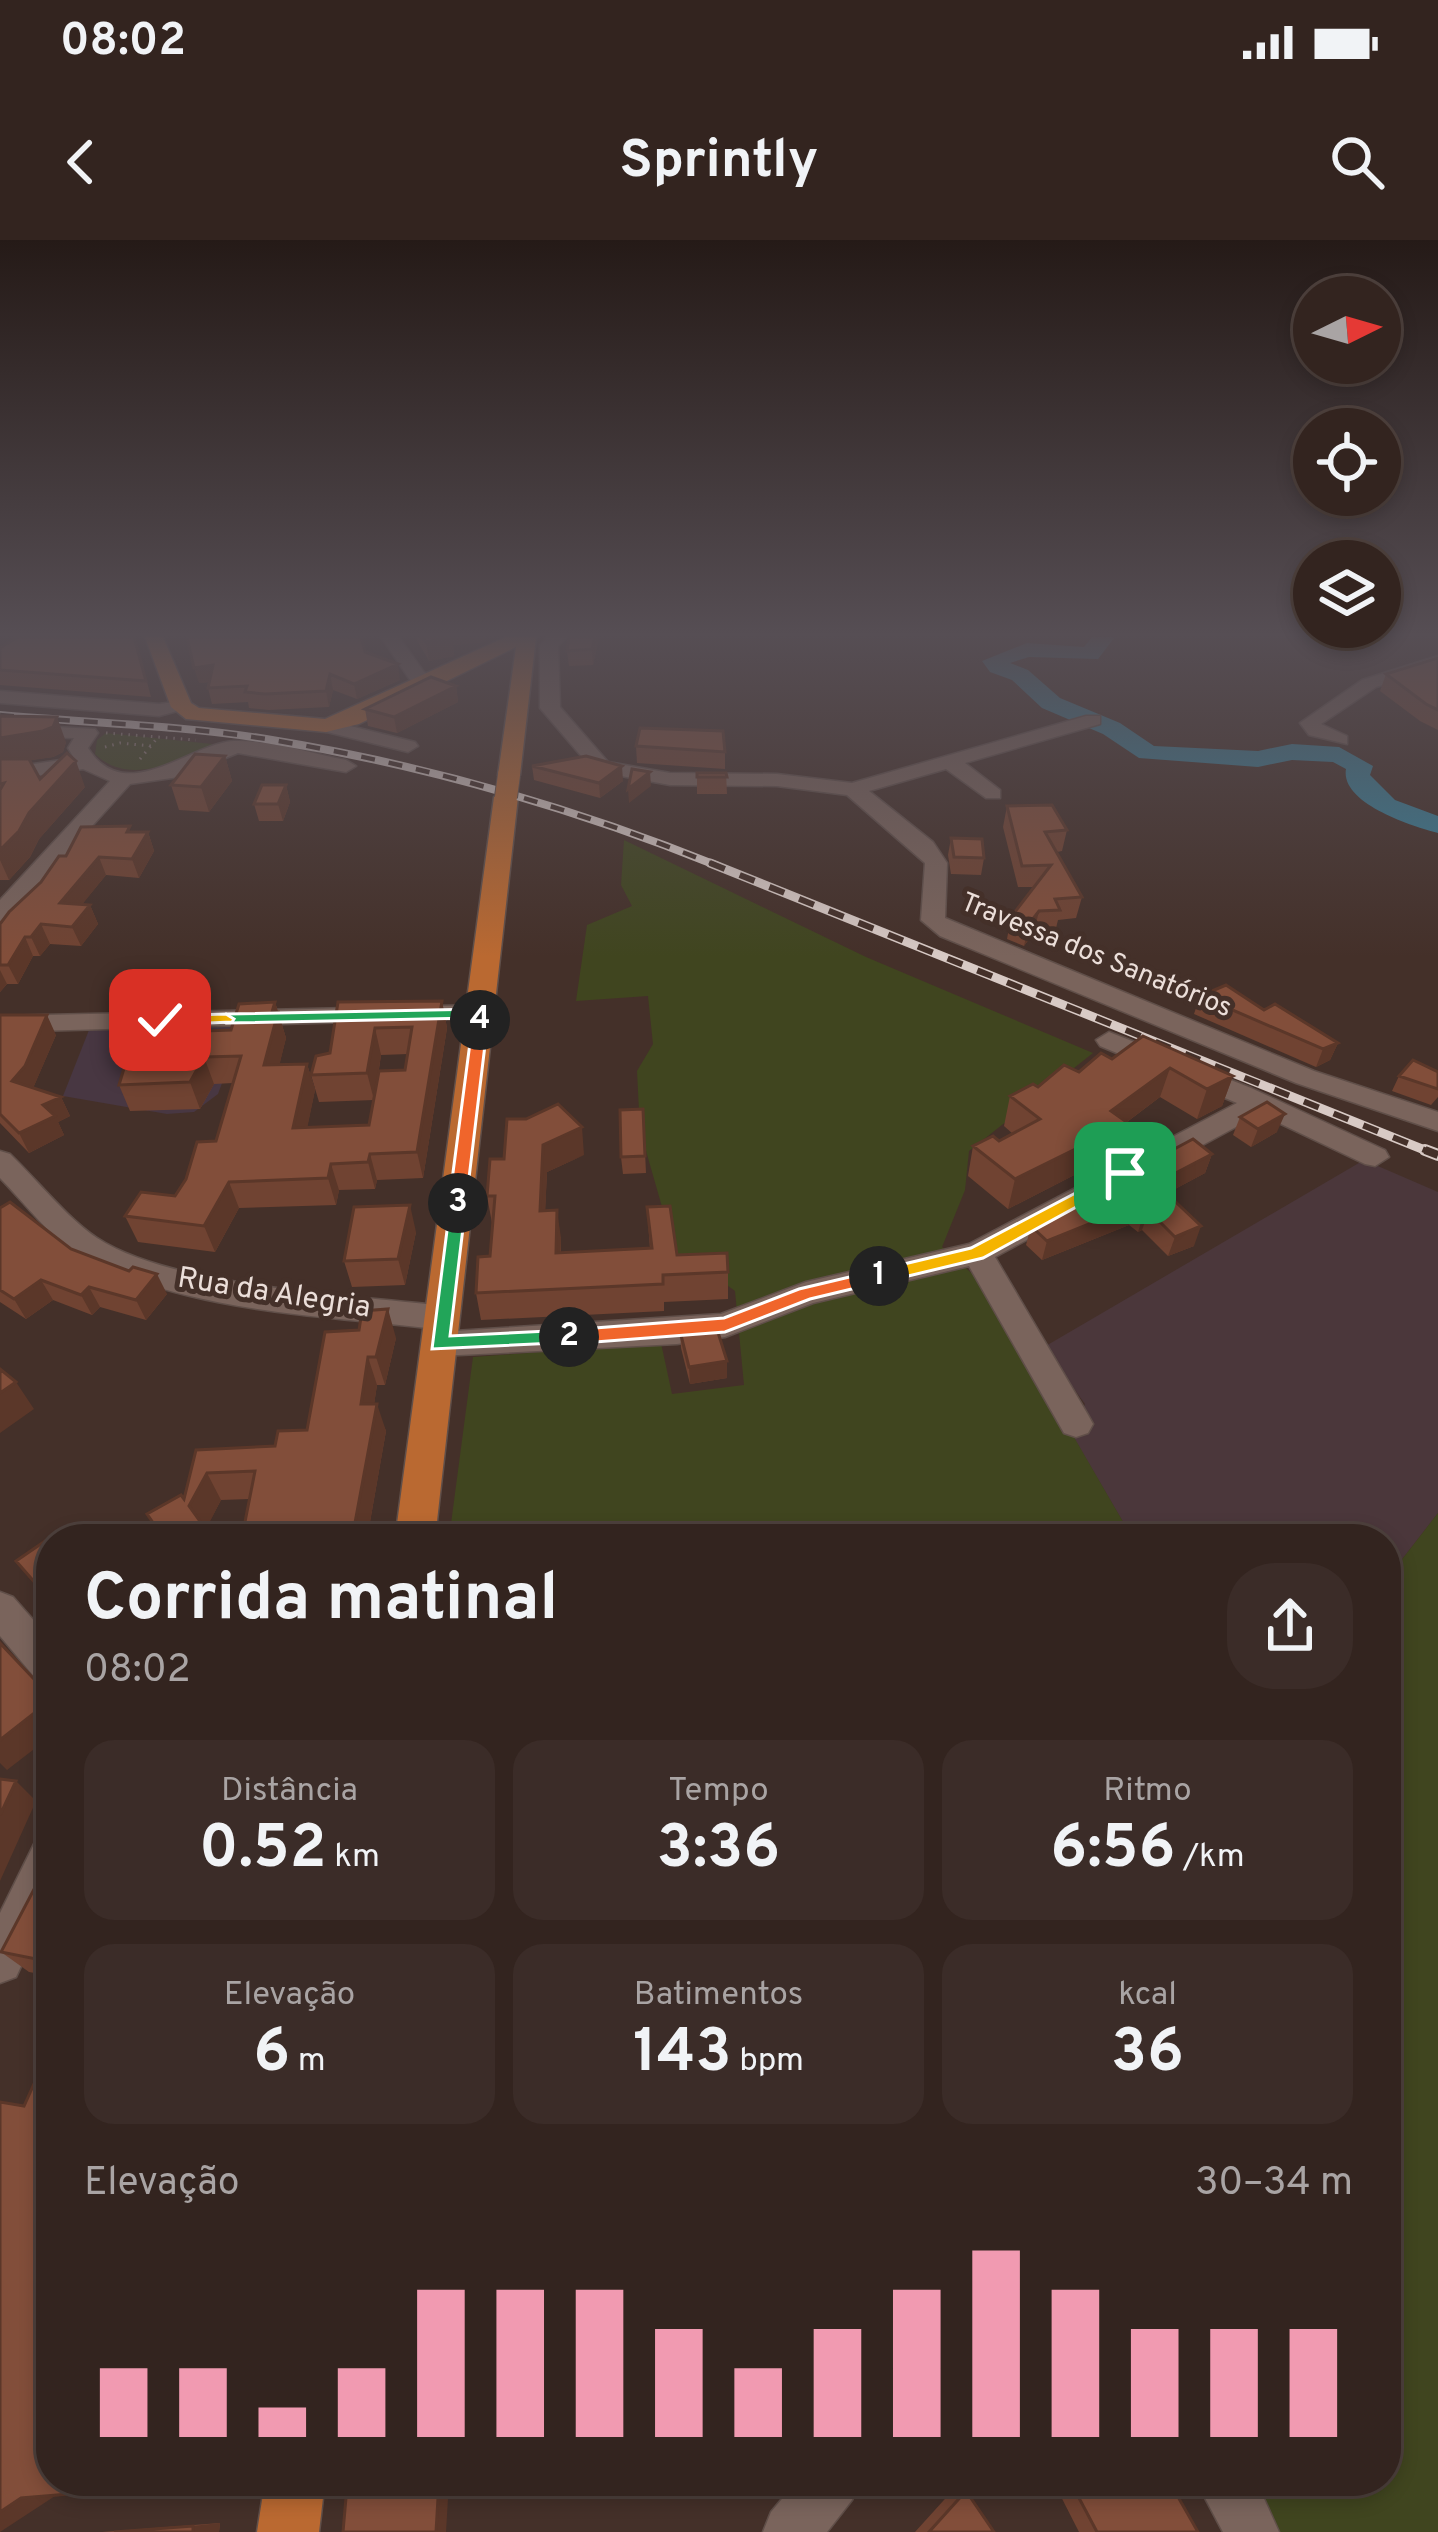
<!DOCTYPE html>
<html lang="pt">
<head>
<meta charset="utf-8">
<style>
	:root { --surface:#33241f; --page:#3b2c28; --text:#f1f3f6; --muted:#a9a4a4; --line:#4e413d; --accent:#f19ab1 }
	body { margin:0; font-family:Overpass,sans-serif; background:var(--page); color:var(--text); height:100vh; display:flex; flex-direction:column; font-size:45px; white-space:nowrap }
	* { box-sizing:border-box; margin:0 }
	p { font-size:39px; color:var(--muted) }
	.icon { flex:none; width:66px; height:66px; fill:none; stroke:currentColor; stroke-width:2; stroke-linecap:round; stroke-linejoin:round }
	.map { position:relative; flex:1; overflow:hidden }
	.panel { position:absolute; left:36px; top:1284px; width:1365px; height:972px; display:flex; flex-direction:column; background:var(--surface); border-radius:48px; box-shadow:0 6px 18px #0003,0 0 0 3px var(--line) }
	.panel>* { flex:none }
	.needle { width:78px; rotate:85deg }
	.buttons { position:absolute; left:1293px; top:36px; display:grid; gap:24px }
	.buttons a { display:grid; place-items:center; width:108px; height:108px; border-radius:50%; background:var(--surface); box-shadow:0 6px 18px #0003,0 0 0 3px var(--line); font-size:60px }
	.pin { position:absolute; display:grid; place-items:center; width:102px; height:102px; color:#fff; margin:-51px; border-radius:24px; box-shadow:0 6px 18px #0006 }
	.km { position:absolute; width:60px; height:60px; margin:-30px; border-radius:50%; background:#222; color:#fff; font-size:33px; line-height:60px; text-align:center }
	.round { display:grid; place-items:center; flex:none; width:126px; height:126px; border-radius:48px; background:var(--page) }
	.summary { display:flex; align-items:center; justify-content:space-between; height:204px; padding:0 48px }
	h1 { font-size:66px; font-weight:700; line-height:90px }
	.metrics { display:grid; grid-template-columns:repeat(3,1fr); gap:18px; height:204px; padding:12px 48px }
	.metrics div { display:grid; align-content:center; border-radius:30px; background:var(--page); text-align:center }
	.metrics b { font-size:60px; font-weight:700 }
	.metrics small { font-size:33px; font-weight:400 }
	.metrics p { font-size:33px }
	.chart { height:336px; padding:24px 48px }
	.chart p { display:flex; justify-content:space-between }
	.chart svg { width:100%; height:216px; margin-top:12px; stroke:var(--accent); stroke-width:6 }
	.status { display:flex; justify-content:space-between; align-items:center; height:84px; padding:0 60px; background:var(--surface); direction:ltr }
	.status svg { height:33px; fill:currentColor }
	header { display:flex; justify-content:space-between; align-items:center; height:156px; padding:0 48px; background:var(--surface); font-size:54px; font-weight:700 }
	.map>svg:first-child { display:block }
</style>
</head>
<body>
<div class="status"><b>08:02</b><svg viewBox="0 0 49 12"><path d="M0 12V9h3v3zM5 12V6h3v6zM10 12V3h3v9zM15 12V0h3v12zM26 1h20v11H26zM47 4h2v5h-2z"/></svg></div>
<header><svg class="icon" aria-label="back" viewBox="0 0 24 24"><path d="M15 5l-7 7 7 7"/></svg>Sprintly<svg class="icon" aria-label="search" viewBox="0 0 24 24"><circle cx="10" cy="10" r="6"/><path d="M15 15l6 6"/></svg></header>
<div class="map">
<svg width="1438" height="2292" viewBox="0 0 1438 2292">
	<rect width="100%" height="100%" fill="#443029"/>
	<path fill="#4b373b" d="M1364 920 1438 952V1273L1386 1340V1299H1133L1071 1193 1085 1164 1044 1107Z"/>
	<path fill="#483742" d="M244 783 218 854 194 872 167 874 63 856 91 785Z"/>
	<path fill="#40451f" d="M106 493 212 504 213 506C177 521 129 547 95 514L97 500Z
		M624 600 866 717 1093 813 969 911 965 950 942 1007 987 1047 1133 1299H449L473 1117 661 1103 672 1154 744 1145 735 1051 712 1034 679 1026 640 890 637 831 653 804 648 756 576 761 587 685 632 666 621 645Z
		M1438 1273V2292H1232V2241H1386V1340Z"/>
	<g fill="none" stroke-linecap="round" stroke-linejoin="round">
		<path fill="#397e96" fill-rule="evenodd" d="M1092 397H1115L1098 419 1029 417 1010 423 1028 430 1060 458 1120 483 1154 506 1258 511 1292 504 1339 507 1373 526 1370 535 1395 560 1438 576V593C1411 586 1340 563 1346 529L1333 522 1292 520 1258 527 1139 518 1103 494 1042 468 1012 440 990 432 982 421 1027 403 1084 407Z"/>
		<defs>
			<path id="minor" d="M381 397H399L424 432 434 437V445L410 440Z
				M548 397H567L558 406 560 467 608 522 670 533 777 534 852 543 1086 476H1100V484L965 523 1000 550V558H986L946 529 869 551 933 602 947 623 945 678 1314 831 1438 872V891L1296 843 940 696 921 680 925 623 847 555 777 546 670 545 594 531 540 468V405Z
				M1438 416V428L1376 447 1321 484 1347 496V504L1309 495 1300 483 1362 440Z
				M0 451 159 464 182 461 192 467 159 476 0 463Z
				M326 480 415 502 418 506 408 512 319 490V482Z
				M0 484 95 489 98 493 88 508C125 568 191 503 234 501 271 500 310 513 346 520L356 526 346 532 238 513 179 537 130 544 8 679 0 681V660L110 541 83 529 0 541V529L74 518 68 508 74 498 0 496Z
				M481 765 490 768 494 773 490 778 0 792V776Z
				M1109 792 1251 848 1385 910 1389 917 1375 926 1365 924 1260 874 995 1017 1088 1175 1093 1184 1088 1193 1076 1197 1064 1193 969 1026 813 1063 725 1097 677 1104 439 1116 428 1113 423 1104 428 1095 439 1092 721 1074 806 1042 969 1004 1237 863 1100 806 1096 800Z
				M0 911 10 914C38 941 66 977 97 998 171 1047 353 1055 443 1066L454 1070 459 1078 454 1086 443 1090C325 1075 187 1074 80 1015 51 999 24 962 0 938Z
				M0 1352 13 1357 51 1400V1446L37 1440 0 1396Z
				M51 1594V1662L16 1737 0 1743V1673L36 1600Z
				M797 2241H861L852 2260 827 2292H763L771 2272Z
				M1196 2241H1256L1279 2292H1223Z"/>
			<path id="major" d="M145 397H163L191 463 199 468 325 479 506 397H536L520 535 509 542 498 535 516 407 359 484 326 492 186 479 171 467Z
				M506 550 518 557 435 1299H395L494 557Z
				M265 2241H325L319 2292H257Z"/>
		</defs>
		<use href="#minor" stroke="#604f49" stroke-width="3"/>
		<use href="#major" stroke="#604f49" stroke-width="3"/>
		<path stroke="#92817b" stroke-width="3" stroke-dasharray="1.5 6" stroke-linecap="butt" d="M106 493 196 500
			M105 507 120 503 151 506
			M140 519 159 496"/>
		<use href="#minor" fill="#7a645c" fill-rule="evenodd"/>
		<use href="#major" fill="#ba6931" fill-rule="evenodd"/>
		<defs>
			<path id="rail-far2" d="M0 475C88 483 179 485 266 499 422 524 571 567 718 626"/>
			<path id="rail-far1" d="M710 623 1432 913"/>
			<path id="rail" d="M1425 910 1438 915"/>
		</defs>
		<use href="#rail-far2" stroke="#d8cac5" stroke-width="8"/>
		<use href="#rail-far1" stroke="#d8cac5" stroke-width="9"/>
		<use href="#rail" stroke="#d8cac5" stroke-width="12"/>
		<use href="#rail-far2" stroke="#443029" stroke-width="4.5" stroke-dasharray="14" stroke-linecap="butt"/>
		<use href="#rail-far1" stroke="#443029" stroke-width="6" stroke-dasharray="16" stroke-linecap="butt"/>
		<use href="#rail" stroke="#443029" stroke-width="8" stroke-dasharray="21" stroke-linecap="butt"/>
		<defs>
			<path id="major-bridge" d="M506 557 509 535"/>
		</defs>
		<use href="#major-bridge" stroke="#604f49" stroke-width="24" stroke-linecap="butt"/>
		<use href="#major-bridge" stroke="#ba6931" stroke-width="22"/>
	</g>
	<path fill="#704332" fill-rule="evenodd" d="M135 397 151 457 0 445V408Z
		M415 397H484L485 402 453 405 454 416 429 421Z
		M599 397 593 425 569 426 567 411Z
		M365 412 400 440 357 459 333 450 329 467 269 470 249 468 248 462 212 464 208 448 209 442 199 443Z
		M1438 418V490L1420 481 1380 451 1386 434Z
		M456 446 458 462 397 493 368 486 365 469Z
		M0 476 66 502 63 512 53 517 30 520 40 539 85 547 39 599 30 617 9 640H0Z
		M636 506 725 512V529L637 523Z
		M225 516 232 541 209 572 179 570 171 545Z
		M532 526 623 541 600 558 534 540Z
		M697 533H726L727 554H697Z
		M286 545 290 562 283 581H259L254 564Z
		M1007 566 1067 590 1062 611 1057 612 1082 657 1076 678 1058 680 1055 692H1034L1024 706 1007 699 1011 677 1034 647H1018L1003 587Z
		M132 592H148L154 611 139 638 106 635 82 664 90 665 98 684 81 706 50 704 40 716H33L18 744H7L0 752V684L66 616Z
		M951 598 984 618 981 635 951 634 948 615Z
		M1200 756 1338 803 1330 820 1316 827 1194 774Z
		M442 761 447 788 423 938 377 940 375 949 339 950 336 965 239 968 215 1012 138 1002 125 976 175 956 216 901 233 843 214 844 200 869 130 871 119 845 183 774 189 791 231 790 275 762 286 798 279 825 307 824 315 850 307 887 369 885 374 860 319 862 311 835 330 813 338 762ZM408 814 405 830 376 850 381 815Z
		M0 775 56 795 33 848 61 857 70 876 58 882 64 895 29 913 0 883Z
		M1112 819 1233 836 1222 866 1197 879 1160 857 1127 882 1119 912 1008 969 968 936 973 906 999 901 1013 894 1004 886 1010 856Z
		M1438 832V857L1431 865 1392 851 1399 836Z
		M643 869 646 933 623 934 621 917Z
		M1240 877 1277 892 1251 907 1233 895Z
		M1212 914 1205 933 1175 949 1172 958 1194 1006 1168 1016 1142 990 1138 992 1129 985 1042 1020 1026 1005 1031 986Z
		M584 915 547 932 545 971 561 998V1013L650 1009 647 967 677 1015 728 1032V1059L664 1062V1071L481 1080 476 1053 490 1016 492 983 487 956Z
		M0 968 71 1009 167 1054 146 1080 100 1067 92 1075 53 1060 26 1079 0 1062Z
		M416 992 405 1045 352 1047 344 1021Z
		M680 1091 727 1138 690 1144 681 1108Z
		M325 1092 396 1098 385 1145H377L374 1164 386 1191 367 1299H162L147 1274 184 1259 196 1210 275 1206 307 1190ZM250 1259 242 1297 212 1298 205 1290 221 1260Z
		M51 1617V1736L29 1732 1 1712Z
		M1053 2241H1169L1198 2292H1079Z
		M953 2250 966 2251 994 2292H915Z
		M220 2283 219 2292H102Z"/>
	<path fill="#5b3729" d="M447 397H484L485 402 453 405 454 416 429 421 426 402Z
		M595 397H599L593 425 592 409Z
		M398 424 400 440 357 459 354 444Z
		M213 425 217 441 199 443 194 428Z
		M330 434 333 450 329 467 326 451Z
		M456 446 458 462 397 493 394 477Z
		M57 477 66 502 63 512 53 517 0 525V498Z
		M225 516 232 541 209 572 201 547Z
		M76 521 85 547 39 599 30 617 9 640 0 620V610L29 573Z
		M622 526 623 541 600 558 599 543Z
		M650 532 651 546 629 563 628 549Z
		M286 545 290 562 283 581 278 564Z
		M148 592 154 611 139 638 132 619Z
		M99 617 106 635 68 682 60 663Z
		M90 665 98 684 81 706 72 687Z
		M1039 671 1034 692 1024 706 1029 684Z
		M41 684 50 704 40 716 31 697Z
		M25 697 33 716 18 744 8 725Z
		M0 730 7 744 0 752Z
		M442 761 447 788 423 938 417 912Z
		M275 762 286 798 273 852 264 825Z
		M183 774 192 801 176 792Z
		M47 775 56 795 34 846 22 860 12 841Z
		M375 788 381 815 374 860 367 833Z
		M1338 803 1330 820 1316 827 1323 809Z
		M204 817 214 844 200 869 190 842Z
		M307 824 315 850 302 914 293 888Z
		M1170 828 1160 857 1124 884 1128 883 1119 912 1008 969 1015 939Z
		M1233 836 1222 866 1197 879 1207 849Z
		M61 857 70 876 58 882 64 895 29 913 19 893 43 865Z
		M1285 874 1277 892 1251 907 1258 889Z
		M582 887 584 915 547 932 544 998 540 971 543 905Z
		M370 914 377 940 375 949 368 922Z
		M1212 914 1205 933 1175 949 1171 962 1162 949 1170 936Z
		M331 924 339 950 336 965 328 938Z
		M229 942 239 968 215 1012 204 986Z
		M410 965 416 992 405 1045 398 1019Z
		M1136 965 1129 985 1042 1020 1047 1001Z
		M557 970 561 998 560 1040 556 1013Z
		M1149 971 1142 990 1138 992 1144 973Z
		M1201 986 1194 1006 1168 1016 1175 997Z
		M157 1034 167 1054 146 1080 136 1060Z
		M41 1040 53 1060 26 1079 14 1059Z
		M89 1047 100 1067 92 1075 81 1055Z
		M388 1069 396 1098 385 1145 376 1117Z
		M368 1117 377 1145 370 1192 361 1164Z
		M727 1121V1138L690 1144 689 1127Z
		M16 1142 34 1169 0 1193V1153Z
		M377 1164 386 1191 367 1299H352Z
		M207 1233 221 1260 204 1293 189 1266Z
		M51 1460V1496L7 1530 0 1523V1500Z
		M16 1541 36 1561 0 1641V1575Z
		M95 2241H124L123 2250 93 2252Z
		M439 2241H449L446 2292H436Z
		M55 2256 0 2292V2272L21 2258Z
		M220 2283 219 2292H193V2286Z"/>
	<path fill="#824e3a" stroke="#5b3729" stroke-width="3" fill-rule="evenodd" d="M18 397H134L146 441 0 430V408Z
		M187 397H361L365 412 398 424 354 444 330 434 326 451 265 454 245 452 247 446 208 448 213 425 194 428Z
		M423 397H451L426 402Z
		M569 397H595L592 409 567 411Z
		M1438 418V470L1426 464 1386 434Z
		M431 437 456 446 394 477 365 469Z
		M0 476 57 477 53 487 43 491 0 498Z
		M640 488 723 491 725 512 636 506Z
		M67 513 76 521 29 573 19 591 0 610V550L4 543 0 544V519H29L40 539Z
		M195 514 225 516 201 547 171 545Z
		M586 516 622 526 599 543 532 526Z
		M632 529 650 532 628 549Z
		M697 533H726L727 537H697Z
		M262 545H286L278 564H254Z
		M1052 565 1067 590 1045 592 1082 657 1055 659 1060 670 1039 671 1029 684 1011 677 1051 625 1022 626 1007 566Z
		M130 586 127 592H148L132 619 99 617 60 663 90 665 72 687 41 684 31 697H25L8 725H0V684L9 672 41 642 59 616H66L81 587Z
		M951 598 982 599 984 618 954 617Z
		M1226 745 1264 770 1275 764 1338 803 1323 809 1200 756Z
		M442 761 417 912 370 914 368 922 331 924 328 938 229 942 204 986 125 976 141 952 175 956 186 939 197 902 216 901 241 816 204 817 190 842 119 845 140 775 183 774 176 792 231 790 239 764 275 762 272 772H278L264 825 307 824 293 888 369 885 379 831 405 830 412 787 375 788 367 833 311 835 316 816 330 813 338 762Z
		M0 775H47L25 826 12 841 61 857 43 865 55 876 19 893 0 874Z
		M1143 796 1233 836 1207 849 1170 828 1111 871 1128 883 1015 939 973 906 993 896 999 901 1040 879 1010 856 1033 844 1038 847 1064 825 1079 832 1101 813 1112 819Z
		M1413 820 1438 832V849L1399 836Z
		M1267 862 1285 874 1258 889 1240 877Z
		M558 864 582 887 543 905 540 971 557 970 556 1013 652 1008 647 967 670 966 677 1015 727 1013 728 1032 663 1035V1044L476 1053 478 1017 490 1016 495 956H487L490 919H504L507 879H526Z
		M643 869 645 916 621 917 620 870Z
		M1193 899 1212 914 1170 936 1178 942 1162 949 1201 986 1175 997 1149 971 1144 973 1136 965 1047 1001 1031 986Z
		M10 962 71 1009 129 1031 133 1027 157 1034 136 1060 89 1047 81 1055 41 1040 14 1059 0 1050V968Z
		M410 965 398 1019 344 1021 354 967Z
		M388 1069 376 1117H368L361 1164H377L352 1299H174L177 1286 156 1287 147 1274 181 1255 184 1259 196 1210 275 1206 278 1191 307 1190 325 1092 359 1090 362 1071ZM255 1231 242 1297 212 1298 189 1266 207 1233Z
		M716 1086 727 1121 689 1127 680 1091Z
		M0 1129 16 1142 0 1153Z
		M86 1283 101 1299H63Z
		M51 1297 52 1299 51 1361 16 1321Z
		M0 1403 51 1457V1460L0 1500Z
		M0 1539 16 1541 0 1575Z
		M51 1617V1722L1 1712Z
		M51 1806V2241H95L93 2252 21 2258 0 2272V1862L24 1866Z
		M380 2241H439L436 2292H343L347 2246 380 2245Z
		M1070 2241H1169L1198 2292H1097Z
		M966 2251 994 2292H929Z
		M193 2286V2292H114Z"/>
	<linearGradient id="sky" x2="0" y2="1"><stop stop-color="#251a17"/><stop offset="0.55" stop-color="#564e54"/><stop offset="1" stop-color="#564e54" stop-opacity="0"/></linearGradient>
	<rect width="1438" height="717" fill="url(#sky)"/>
	<path fill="#f5b400" stroke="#fff" stroke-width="3" d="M1125 927 1134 933 1131 937 983 1018 879 1043 870 1036 879 1030 971 1008Z"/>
	<path fill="#f0652b" stroke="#fff" stroke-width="3" d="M879 1030 885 1031V1041L810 1059 725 1092 569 1104 560 1097 569 1090 724 1078 799 1049Z"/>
	<path fill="#22a559" stroke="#fff" stroke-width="3" d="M451 959 466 963 450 1096 569 1090 578 1097 576 1102 432 1109Z"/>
	<path fill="#f0652b" stroke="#fff" stroke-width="3" d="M480 776 488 780 466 963 458 969 449 963 473 780Z"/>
	<path fill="#22a559" stroke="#fff" stroke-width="3" d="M481 769 489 773 480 785 473 778 226 783 219 779 226 774Z"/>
	<path fill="#f5b400" stroke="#fff" stroke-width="3" d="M226 774 234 779 232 782 160 785 153 780 160 776Z"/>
	<g text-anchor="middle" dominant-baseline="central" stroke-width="10" stroke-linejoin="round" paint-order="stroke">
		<g font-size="27" fill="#ebded9" stroke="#443029">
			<text transform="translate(1096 716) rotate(22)">Travessa dos Sanatórios</text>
		</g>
		<g font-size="30" fill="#ebded9" stroke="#443029">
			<text transform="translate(274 1054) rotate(9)">Rua da Alegria</text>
		</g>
	</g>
</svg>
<div class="buttons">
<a><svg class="needle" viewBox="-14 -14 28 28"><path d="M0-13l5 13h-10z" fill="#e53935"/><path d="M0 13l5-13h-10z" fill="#a9a4a4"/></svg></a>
<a><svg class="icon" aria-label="locate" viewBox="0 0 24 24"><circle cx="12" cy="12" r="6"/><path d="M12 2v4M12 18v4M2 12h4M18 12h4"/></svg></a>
<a><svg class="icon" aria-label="layers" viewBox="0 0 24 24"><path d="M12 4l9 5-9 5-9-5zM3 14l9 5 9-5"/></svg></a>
</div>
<div class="pin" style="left:1125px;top:933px;background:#1e9e55"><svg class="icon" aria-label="arrive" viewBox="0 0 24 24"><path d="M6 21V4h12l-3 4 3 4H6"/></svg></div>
<div class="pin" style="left:160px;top:780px;background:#d93025"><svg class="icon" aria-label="check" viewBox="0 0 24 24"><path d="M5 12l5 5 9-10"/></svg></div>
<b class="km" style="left:879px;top:1036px">1</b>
<b class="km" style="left:569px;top:1097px">2</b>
<b class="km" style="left:458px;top:963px">3</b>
<b class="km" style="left:480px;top:780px">4</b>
<section class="panel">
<div class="summary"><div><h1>Corrida matinal</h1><p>08:02</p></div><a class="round"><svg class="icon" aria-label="share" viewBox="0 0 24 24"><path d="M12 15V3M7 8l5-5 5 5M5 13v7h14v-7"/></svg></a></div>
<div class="metrics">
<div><p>Distância</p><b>0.52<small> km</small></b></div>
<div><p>Tempo</p><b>3:36</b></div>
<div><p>Ritmo</p><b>6:56<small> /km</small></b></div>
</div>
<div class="metrics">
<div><p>Elevação</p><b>6<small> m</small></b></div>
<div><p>Batimentos</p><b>143<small> bpm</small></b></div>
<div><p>kcal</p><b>36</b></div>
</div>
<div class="chart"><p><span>Elevação</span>30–34 m</p>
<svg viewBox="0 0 160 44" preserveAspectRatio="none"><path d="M5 44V30M15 44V30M25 44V38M35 44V30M45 44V14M55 44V14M65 44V14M75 44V22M85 44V30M95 44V22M105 44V14M115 44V6M125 44V14M135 44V22M145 44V22M155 44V22"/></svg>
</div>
</section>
</div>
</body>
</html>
